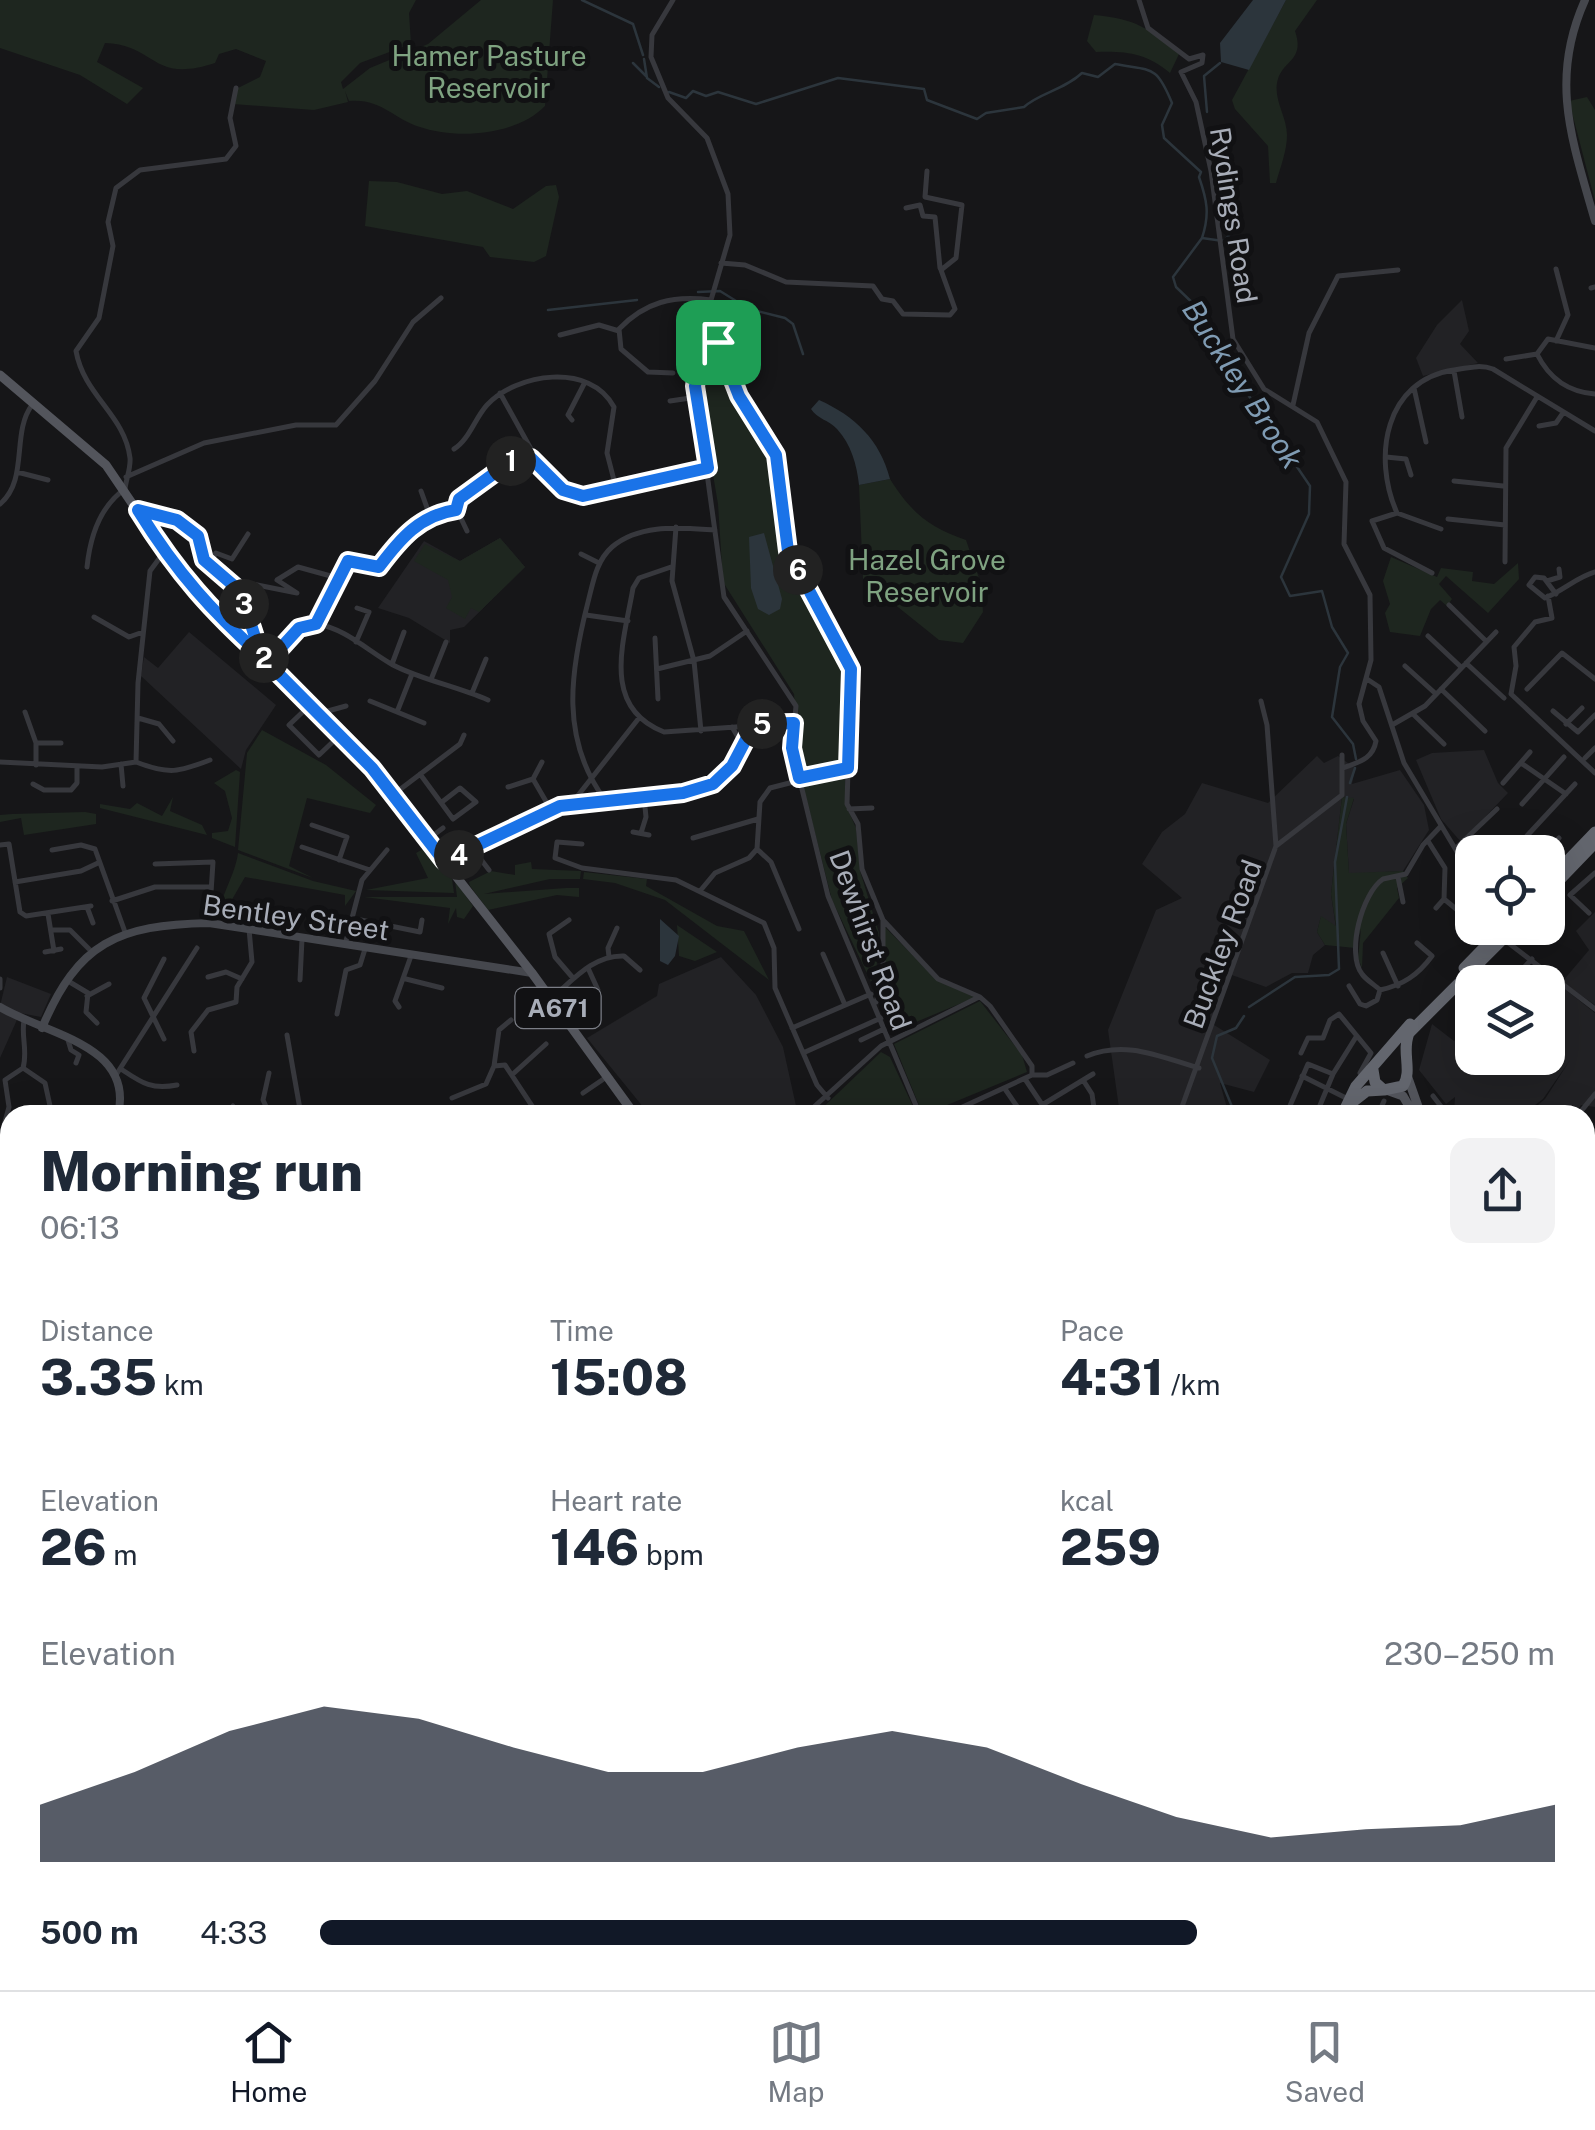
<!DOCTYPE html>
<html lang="en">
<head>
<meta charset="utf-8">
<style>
	:root { --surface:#fff; --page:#f2f2f3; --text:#1f2937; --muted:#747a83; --line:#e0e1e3; --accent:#111827 }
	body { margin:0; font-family:"Public Sans",sans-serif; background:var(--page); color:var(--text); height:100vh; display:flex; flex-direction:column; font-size:38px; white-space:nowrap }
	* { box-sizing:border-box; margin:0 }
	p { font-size:32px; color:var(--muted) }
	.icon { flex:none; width:55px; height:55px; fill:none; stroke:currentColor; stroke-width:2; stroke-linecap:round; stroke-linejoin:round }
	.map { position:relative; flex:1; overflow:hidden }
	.side { position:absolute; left:0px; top:1105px; width:1595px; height:885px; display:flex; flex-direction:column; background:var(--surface); border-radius:30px 30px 0 0; box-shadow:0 10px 40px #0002 }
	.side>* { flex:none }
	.fabs { position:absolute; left:1455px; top:835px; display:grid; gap:20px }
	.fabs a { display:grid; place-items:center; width:110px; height:110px; border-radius:20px; background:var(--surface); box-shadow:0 10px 40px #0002; font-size:50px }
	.pin { position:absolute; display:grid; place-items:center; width:85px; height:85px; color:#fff; margin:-42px; border-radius:20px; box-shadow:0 5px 15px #0006 }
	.km { position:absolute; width:50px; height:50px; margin:-25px; border-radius:50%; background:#222; color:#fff; font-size:28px; line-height:50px; text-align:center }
	.round { display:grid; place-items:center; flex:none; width:105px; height:105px; border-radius:20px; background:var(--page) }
	.overview { display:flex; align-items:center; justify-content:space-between; height:170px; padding:0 40px }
	h1 { font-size:55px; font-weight:800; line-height:75px }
	.figures { display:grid; grid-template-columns:repeat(3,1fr); gap:15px; height:170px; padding:10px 40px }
	.figures div { display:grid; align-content:center }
	.figures b { font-size:50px; font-weight:800 }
	.figures small { font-size:28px; font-weight:400 }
	.figures p { font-size:28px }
	.chart { height:280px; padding:20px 40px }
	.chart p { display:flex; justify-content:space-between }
	.chart svg { width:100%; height:180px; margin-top:10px; fill:var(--accent); opacity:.7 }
	ul { padding:0 40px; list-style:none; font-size:32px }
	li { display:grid; grid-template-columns:160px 120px 1fr; align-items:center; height:75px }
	li i { height:25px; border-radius:12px; background:var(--accent) }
	.menu { display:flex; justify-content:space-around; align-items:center; height:140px; border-top:2px solid var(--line); background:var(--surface); font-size:28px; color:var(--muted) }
	.menu a { display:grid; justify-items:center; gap:5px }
	.menu .active { color:var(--accent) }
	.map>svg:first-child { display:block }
</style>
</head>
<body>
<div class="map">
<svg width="1595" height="1990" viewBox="0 0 1595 1990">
	<rect width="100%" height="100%" fill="#161618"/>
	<path fill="#222225" d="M1462 300 1469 331 1460 344 1478 363 1423 376 1416 358 1437 325Z
		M500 538 525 567 464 627 450 630V643L409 618 378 608 424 541 460 561Z
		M189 632 276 705 246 750 241 769 141 676 144 657 158 668Z
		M1484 750 1498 783 1508 793 1461 842 1441 819 1416 760 1432 753Z
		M1317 756 1324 763 1338 756 1355 768 1352 784 1400 770 1424 805 1429 830 1403 871 1349 874 1346 824 1354 799 1342 797 1331 894 1336 928 1321 917 1317 932 1325 945 1313 955 1308 973H1292L1266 987 1226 973 1211 1023 1270 1060 1254 1092 1220 1083 1229 1115H1120L1108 1030 1156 910 1182 898 1142 864 1162 832 1185 814 1202 783 1268 803Z
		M1595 912V1005L1562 982 1589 950 1576 931Z
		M721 957 756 995 783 1047 798 1115 648 1113 587 1038 657 996 659 984Z
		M7 977 51 994 41 1017 20 1013 0 1058V1006Z
		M1561 986 1595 1013V1107L1581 1105 1574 1115H1526L1545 1099 1570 1060 1543 1099 1522 1115H1454L1455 1097 1446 1104 1419 1070 1432 1024 1454 1041 1472 1024V1058H1548V996Z
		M510 1980H606L601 1990H520Z
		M751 1980H869L863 1990H760Z
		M1375 1980H1457V1990H1376Z"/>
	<path fill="#1e261f" d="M0 0H416L409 13 411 44 360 63 341 82 343 89 370 68 428 44 481 0H553L545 106C517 135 458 140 420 127 392 118 381 98 349 101L345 91 348 102 314 110 233 104 236 89 260 77 266 61 236 49 219 54 215 63C151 84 157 45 105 43L97 62 143 88 127 104 80 75 0 48Z
		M1286 0H1317L1295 31C1305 60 1284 60 1278 79 1272 98 1287 116 1287 135 1287 151 1280 168 1276 183H1270L1268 146 1235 109 1232 100Z
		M1094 15C1136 19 1147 27 1179 54L1170 73C1146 53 1126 51 1096 52L1087 41Z
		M1587 97 1595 110V201L1569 101Z
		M369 181 397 182 442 194 467 191 513 209 546 186 556 185 559 197 546 256 534 262 490 257 483 247 365 226Z
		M710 361 727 365 774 457 786 554 848 668 843 768 800 775 794 694 723 582 718 504 698 386 700 371Z
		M890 479C911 512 928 527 966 540L981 584 983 612 963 643 939 640 863 579 859 485Z
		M500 538 525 567 479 612 471 608 465 619 446 608 452 597 448 580 414 561 425 544 460 561Z
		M1391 557 1437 577 1441 568 1473 572 1472 581 1494 584 1518 563 1519 579 1488 613 1446 576 1439 584 1452 599 1447 606 1440 600 1431 609 1420 636 1390 632 1385 613 1390 604 1383 581Z
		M262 730 326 765 376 805 370 813 307 798 289 866 313 878 238 850 247 753Z
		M236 770 240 772 235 847 212 838V833L228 831 232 818 225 791 214 783Z
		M838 774 845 779V803L856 828 860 871 879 933 875 990 832 900 802 782Z
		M173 797 170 811 202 825 207 835 100 808V804L130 809 137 803 162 816Z
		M1342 797 1354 798 1346 824 1349 873 1403 871 1408 878 1397 888 1399 898 1363 943 1362 968 1358 958 1361 929 1355 948 1325 945 1317 932 1321 916 1336 926 1331 894Z
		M85 812 96 814V824L24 835 21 818 0 822V815L12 814Z
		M423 849 452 879 454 893 366 890 428 878 416 853Z
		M238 853 313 881 356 891 345 906V895L245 877 226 910 232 921 219 919C217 901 235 877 238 853Z
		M531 862 532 869 581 871 580 879H550L484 894 566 888H579V897L557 895 488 910 470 886 469 882 491 871 515 875V865Z
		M584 872 647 879 646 886 717 926 744 931 769 980 665 900 615 883 583 879Z
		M455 881 473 906 464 919 457 917 456 908 448 924 450 908 364 897H457Z
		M677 925 717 952 695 961 679 956Z
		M884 926 937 980 976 997 892 1032C873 1005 884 960 884 926Z
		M980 1001 1022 1055 1027 1072 923 1115 894 1044Z
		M881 1052 890 1057 917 1115H815Z
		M0 1230 10 1247V1335L0 1344Z
		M1595 1234V1338L1585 1325V1244Z
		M1585 1369 1595 1383V1451L1585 1457Z
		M0 1436 10 1437V1608L0 1607Z
		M1585 1720 1595 1731V1792L1585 1786Z
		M1132 1980H1212L1210 1990H1128Z"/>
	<path fill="#2c353c" d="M1253 0H1286L1249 70 1221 62 1220 43Z
		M819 400C855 416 880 440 890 479L859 485C857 465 851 444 837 429 829 420 817 419 811 409Z
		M764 533 782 599 780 609 769 615 758 609 751 588 749 537Z
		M660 919 679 936 675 956 668 965 660 961Z"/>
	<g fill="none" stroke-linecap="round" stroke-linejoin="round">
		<path stroke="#2c353c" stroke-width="2.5" d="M582 0 633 24 643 55
			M644 59 647 78 659 87
			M633 63 646 76
			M669 92 686 98 693 91 706 96 718 92 756 104 838 78 924 89 927 100 977 119 986 113 1024 107C1039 93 1064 90 1082 73L1098 77 1115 64C1152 71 1156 64 1172 103L1162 125 1164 138 1201 172 1199 177C1207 200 1210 214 1202 238
			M1207 112 1204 76 1220 63
			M1225 166 1221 202 1229 236 1223 241 1202 238 1173 277 1176 287 1200 310 1234 374 1310 486 1309 514 1281 577 1290 596 1322 591 1332 627 1348 653 1340 667 1332 717 1353 744 1356 759
			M698 292 720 291 749 309 785 318 793 324 803 354
			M548 310 637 300
			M1350 783 1355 768
			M1249 1007 1295 977 1329 975 1339 969 1335 862 1347 797
			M1235 1114 1212 1058 1217 1036 1236 1028 1244 1016"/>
		<path stroke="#2c353c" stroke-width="9" d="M0 1986 3 1990"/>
		<path stroke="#37383d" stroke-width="5" d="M673 0 652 35 651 57 668 98 707 138 728 194 730 235 711 300 718 341 698 370 695 386 724 597 796 706 792 748 828 896 920 1115
			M1139 0 1148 28 1189 59 1203 55 1202 63 1181 72 1196 102 1211 171 1233 339 1264 389 1317 422 1346 482 1344 544 1370 595 1371 660 1359 704 1363 721 1376 741C1373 759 1359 762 1343 768
			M906 208 920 205 923 216 935 217 940 268
			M721 263 745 265 786 282 873 286 882 299 893 301 903 314 950 315 955 309 941 270 956 258 962 205 925 197 927 171
			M1556 269 1568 315 1556 341
			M1591 288 1595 287
			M560 335 599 325 619 331
			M718 341 739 396 775 455 788 551 851 669 847 804 858 824 862 869 883 920 938 979 980 997 990 1006 1032 1066V1075
			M1537 354C1549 378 1568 392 1595 394
			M1537 354 1548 339 1595 348
			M707 359 728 361
			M1506 359 1537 354
			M1454 371 1462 417
			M673 373 648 372 621 349 619 329C645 302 673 295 711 300
			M1414 388 1426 442
			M500 393 531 449V457
			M670 401 697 397
			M1293 405 1309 333 1338 276 1398 270
			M572 420 568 415 584 384
			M1539 426 1556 423 1563 413
			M454 449C469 440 475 418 487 405 517 373 590 362 614 407L607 453 617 492
			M1386 457 1406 459 1411 475
			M17 472 48 480
			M126 477 204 443 296 425H336L375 381 413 322 441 298
			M1454 481 1503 486
			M421 491 430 516
			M0 504C29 480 11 433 32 405
			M138 510 173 519 198 536C199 573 265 594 254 649
			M1397 513 1372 521 1384 548 1432 573
			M1448 519 1505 525
			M676 527 672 581 694 661 701 731
			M1441 529 1397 513C1372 457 1385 380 1454 370 1467 368 1480 364 1493 369L1595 431
			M467 531 457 510 459 499 514 459 531 458 563 490 583 496 707 468
			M581 554 599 563
			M1505 562 1506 448 1537 397
			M209 563 216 553 232 559 248 534
			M87 567C90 538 99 507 125 489 126 479 131 468 130 458 125 415 84 396 76 351L99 318 113 246 108 222 116 188 140 170 226 159 236 146 230 118 236 88
			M671 567 639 578 633 588C624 641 600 707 664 732L794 723
			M1547 581 1560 577 1559 569
			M252 584 297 593 277 580 298 567 338 578
			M1556 594 1544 578 1535 577 1529 585 1545 598C1563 591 1577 577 1595 572
			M1548 596 1552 618 1535 622 1514 647 1516 666 1511 694 1595 773
			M1449 605 1486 641
			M586 615 628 621
			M94 617 129 637 143 632
			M316 624C345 628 368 651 393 665 422 680 456 686 488 700
			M1428 636 1461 667
			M655 638 658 699
			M356 642 369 612 357 608
			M268 661 299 628 316 624 348 561 379 567C400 539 421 515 457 510
			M1466 663 1504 698
			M392 664 404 632
			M1405 666 1436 694
			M657 669 710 656 747 631
			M432 677 446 642
			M1367 679 1379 687 1404 763 1472 877
			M1441 689 1485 731
			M1527 689 1562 653 1595 679
			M472 693 486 659
			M370 701 424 723
			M1261 701 1267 725 1276 846
			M309 706 289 725 319 755 339 736
			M1553 711 1578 732 1595 715
			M25 712 36 743V765
			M397 712 412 674
			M317 714 346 706
			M1414 715 1444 744
			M138 718 159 724 173 741
			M1566 724 1582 708
			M1392 725 1425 706 1496 632
			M732 727 742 744
			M36 743H61
			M1585 758 1595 748
			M0 762 102 767 136 762
			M136 762 138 683 150 571 164 552
			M136 762C169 775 179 772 210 760
			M542 762 533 779 551 810
			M1521 763 1566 794
			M121 764 123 786
			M420 774 453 819 476 802 460 788 442 802
			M1503 783 1530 752
			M33 784 44 790H71L77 783V766
			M508 787 533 779
			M394 794 460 744 464 735
			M605 800C560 739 570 672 588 602 593 583 596 561 612 547 640 523 681 528 715 530
			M572 803 639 718
			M1522 804 1564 757
			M849 809 872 808
			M312 825 347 837 339 860
			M633 832 649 835
			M641 833 646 817 644 797
			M693 838 758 819
			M427 840 443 828
			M1428 841 1445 868 1444 899 1467 918
			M582 844 557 842 555 858 582 868 676 880 764 923 774 948 775 988 817 1085 828 1098
			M0 845 9 844 20 912 26 916 91 906
			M302 847 370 870
			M1456 848 1497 809
			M473 849 489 870
			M757 849 771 862 799 929
			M52 850 81 845 95 849 125 932
			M1512 852 1575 784
			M1546 852 1559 838
			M445 861 560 806 683 793 713 784 733 766 754 724
			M155 864 213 862 209 923
			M1398 877 1403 902
			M15 882 81 871 98 863
			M700 891 715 873 749 858 757 849 760 802 770 788 848 768
			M112 901 155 887H209
			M87 907 93 923
			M1436 908 1444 899
			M1589 913 1570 895 1595 873
			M48 914 54 951
			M1458 915 1469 904
			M351 918 420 932 422 920
			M569 920 549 934 555 957 573 978
			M1464 921 1472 913
			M51 930H70L91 951
			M1502 938 1595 1009
			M345 945 362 880 387 850
			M45 952 61 949
			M1383 953 1398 986
			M823 954 845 1005
			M609 957 608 948 617 928
			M588 968 598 990 596 998
			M1494 972 1505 982
			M208 977 226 972 242 979
			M0 979V988
			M406 979 442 988
			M300 980 302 939
			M68 981 88 993 86 1012 97 1023
			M1510 982 1532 959
			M1349 986 1360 1004 1366 1006 1377 1000 1380 990
			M1454 988 1472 1008
			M1380 990C1375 985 1366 980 1362 974 1346 953 1362 893 1383 879L1406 874 1423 845 1441 826
			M1380 990C1403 985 1418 975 1432 956L1417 943
			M1548 995 1560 984
			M87 996 109 984
			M551 999C573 980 593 955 624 956L640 970
			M876 1002 883 978V920
			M399 1007 395 1001 411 956
			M337 1014 346 970 360 965 365 949
			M24 1020C21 1037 28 1051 23 1068L45 1083 52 1115
			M792 1028 871 994
			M287 1035 301 1115
			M164 1039 144 998 164 959
			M68 1040 71 1050 79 1055 76 1063
			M861 1040 884 1029
			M194 1051 191 1032 208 1010 236 1002 237 987 252 962 249 929
			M803 1053 881 1018
			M1301 1053 1308 1038H1323L1330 1020 1339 1014 1371 1053 1360 1073
			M1087 1056C1126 1040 1160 1057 1199 1068
			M494 1066 505 1065 538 1115
			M121 1069C142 1083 151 1090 177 1085
			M269 1073 263 1100 270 1115
			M514 1073 546 1044
			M116 1075 197 948
			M1302 1076 1348 1099
			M1025 1079 1049 1115
			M1083 1080 1092 1094 1095 1115
			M1005 1089 1023 1115
			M583 1093 608 1076
			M1433 1096 1443 1109 1435 1115
			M452 1098 486 1084 494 1066 499 1030 511 1020
			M1042 1105 1093 1074
			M225 1115 233 1106
			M276 1115 299 1109
			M373 1115 398 1108
			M805 1115 881 1046 979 997
			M945 1115 1032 1075H1047L1073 1063
			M1025 1115 1037 1108
			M1179 1115 1276 846 1342 795V755
			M1237 1115H1238
			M1286 1115 1308 1064 1333 1074
			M1316 1115 1333 1074 1356 1037
			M1378 1115 1384 1101
			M1578 1115 1595 1094
			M0 1140 9 1107 5 1080 23 1068
			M0 1384 10 1378
			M1585 1536 1595 1538
			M1585 1545 1591 1524
			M1585 1603 1592 1586
			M0 1617 10 1618
			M0 1651 10 1652
			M1587 1667 1595 1668
			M0 1672 10 1673
			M0 1704 10 1705
			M1585 1815 1592 1821
			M0 1834 10 1772
			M1585 1857 1595 1867
			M1585 1900 1595 1887
			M0 1919 10 1934
			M1585 1961 1595 1951
			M1585 1968 1595 1974
			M42 1980 48 1990
			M107 1980 112 1984
			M363 1980 403 1990
			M501 1980 513 1990
			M560 1980V1990
			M625 1980 641 1990
			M812 1980 814 1990
			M1556 1980 1564 1985 1580 1980
			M607 1982 612 1990
			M79 1990 87 1980
			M161 1990 182 1980
			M418 1990 454 1980
			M441 1990 451 1981
			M651 1990 656 1980"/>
		<path stroke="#45474d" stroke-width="8" d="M1585 0C1549 80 1572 140 1595 221
			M0 1007C44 1034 135 1044 118 1115
			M42 1028C78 942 118 925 209 923L532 973"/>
		<path stroke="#53555c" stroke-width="9" d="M0 375 106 465 191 590 371 768 532 973 635 1115
			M1408 1078 1421 1115
			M1389 1091 1403 1096 1413 1113
			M1585 1350 1595 1369
			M0 1733 10 1734
			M920 1980 929 1990"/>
		<path stroke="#63666e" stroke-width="11" d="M1548 881 1595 832
			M1548 892 1595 843
			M1464 968 1503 928
			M1373 1070 1375 1082 1384 1090 1403 1086C1413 1070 1401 1052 1409 1033L1514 928
			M1349 1105 1367 1091 1384 1090
			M1342 1115 1356 1086 1410 1024
			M407 1990 410 1980"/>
		<path stroke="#4a4c52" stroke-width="2.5" d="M665 1980H687"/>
	</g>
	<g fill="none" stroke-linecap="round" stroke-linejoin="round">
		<defs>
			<path id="route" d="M718 342 698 370 695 386 708 468 583 496 563 490 531 458 514 459 459 499 456 510C420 515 400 539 379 567L348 561 316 624 299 628 268 662C212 612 177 573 138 510L177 520 198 536 204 560 240 591 256 640 254 649 372 768 444 861 560 806 683 793 713 784 732 766 754 724 794 723 792 748 799 778 848 768 851 669 788 551 776 455 739 396 718 342"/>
		</defs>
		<use href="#route" stroke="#fff" stroke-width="20"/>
		<use href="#route" stroke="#1a73e8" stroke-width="12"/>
	</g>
	<g text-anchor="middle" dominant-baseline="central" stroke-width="10" stroke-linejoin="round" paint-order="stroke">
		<rect fill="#111113" stroke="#7b7e86" stroke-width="2.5" x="515.5" y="988" width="85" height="40" rx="8"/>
		<g font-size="25" font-weight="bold" fill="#a8adb8">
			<text x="558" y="1008">A671</text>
		</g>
		<g font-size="28" fill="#7fa381" stroke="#111113">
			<text x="489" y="55">Hamer Pasture<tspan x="489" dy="32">Reservoir</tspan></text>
			<text x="927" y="559">Hazel Grove<tspan x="927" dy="32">Reservoir</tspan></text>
		</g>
		<g font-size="28" fill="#a8adb8" stroke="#111113">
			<text transform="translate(1234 215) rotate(81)">Rydings Road</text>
			<text transform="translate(296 917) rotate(8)">Bentley Street</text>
			<text transform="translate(871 940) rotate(70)">Dewhirst Road</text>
			<text transform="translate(1222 944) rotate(-70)">Buckley Road</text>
		</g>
		<g font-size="30" font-style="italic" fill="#7f9bb3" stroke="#111113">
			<text transform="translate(1243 384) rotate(57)">Buckley Brook</text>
		</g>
	</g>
</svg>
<div class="fabs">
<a><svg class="icon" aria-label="locate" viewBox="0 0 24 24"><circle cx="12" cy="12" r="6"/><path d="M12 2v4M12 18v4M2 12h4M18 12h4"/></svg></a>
<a><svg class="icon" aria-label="layers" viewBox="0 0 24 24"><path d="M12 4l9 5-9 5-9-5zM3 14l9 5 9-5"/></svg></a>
</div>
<div class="pin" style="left:718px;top:342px;background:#1e9e55"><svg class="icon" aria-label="arrive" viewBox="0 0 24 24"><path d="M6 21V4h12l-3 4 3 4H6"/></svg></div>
<b class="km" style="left:511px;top:461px">1</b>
<b class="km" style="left:264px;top:658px">2</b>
<b class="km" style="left:244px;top:604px">3</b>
<b class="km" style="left:459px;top:855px">4</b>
<b class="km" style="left:762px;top:724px">5</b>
<b class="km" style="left:798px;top:570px">6</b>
<section class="side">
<div class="overview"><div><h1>Morning run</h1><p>06:13</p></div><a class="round"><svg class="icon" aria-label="share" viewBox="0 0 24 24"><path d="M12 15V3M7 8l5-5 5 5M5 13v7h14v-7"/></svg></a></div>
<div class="figures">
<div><p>Distance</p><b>3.35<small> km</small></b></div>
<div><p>Time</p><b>15:08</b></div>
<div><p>Pace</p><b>4:31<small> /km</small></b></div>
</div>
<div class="figures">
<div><p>Elevation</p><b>26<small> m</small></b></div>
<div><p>Heart rate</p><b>146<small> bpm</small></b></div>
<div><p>kcal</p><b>259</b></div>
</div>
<div class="chart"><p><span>Elevation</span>230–250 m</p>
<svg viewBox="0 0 160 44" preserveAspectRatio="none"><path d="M0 44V30L10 22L20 12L30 6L40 9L50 16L60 22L70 22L80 16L90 12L100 16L110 25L120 33L130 38L140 36L150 35L160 30V44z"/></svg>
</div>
<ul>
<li><b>500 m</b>4:33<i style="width:71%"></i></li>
</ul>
</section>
</div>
<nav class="menu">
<a class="active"><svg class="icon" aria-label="home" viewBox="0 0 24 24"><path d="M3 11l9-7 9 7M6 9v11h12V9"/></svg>Home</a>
<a><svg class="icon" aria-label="map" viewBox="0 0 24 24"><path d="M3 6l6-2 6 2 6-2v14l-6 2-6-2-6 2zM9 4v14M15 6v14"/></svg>Map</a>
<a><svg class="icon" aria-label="saved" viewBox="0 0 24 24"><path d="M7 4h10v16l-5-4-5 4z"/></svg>Saved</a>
</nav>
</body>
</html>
